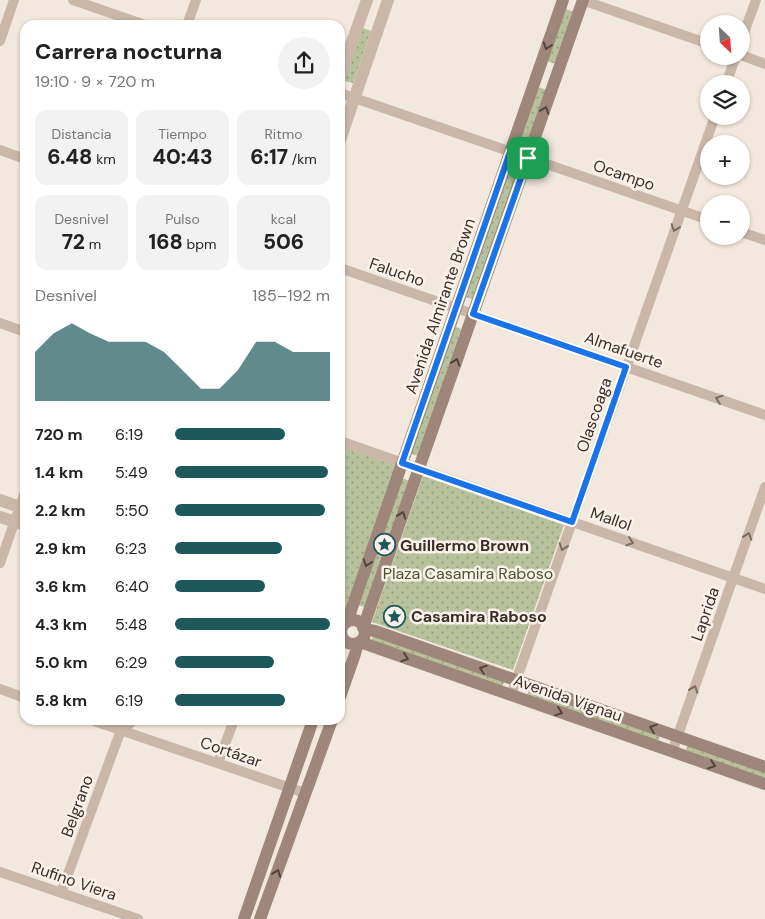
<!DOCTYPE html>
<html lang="es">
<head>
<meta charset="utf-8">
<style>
	:root { --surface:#fff; --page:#f2f2f2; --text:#222; --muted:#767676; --accent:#1d595b }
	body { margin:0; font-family:"DM Sans",sans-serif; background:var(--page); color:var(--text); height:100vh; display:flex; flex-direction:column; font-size:19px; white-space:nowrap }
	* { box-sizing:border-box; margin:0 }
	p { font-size:16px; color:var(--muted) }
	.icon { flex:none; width:28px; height:28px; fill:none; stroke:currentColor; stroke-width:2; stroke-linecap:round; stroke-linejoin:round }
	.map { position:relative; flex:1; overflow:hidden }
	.panel { position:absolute; left:20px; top:20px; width:325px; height:705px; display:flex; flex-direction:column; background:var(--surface); border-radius:15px; box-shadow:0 1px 4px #0004 }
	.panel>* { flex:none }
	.needle { width:32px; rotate:155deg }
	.controls { position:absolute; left:700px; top:15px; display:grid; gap:10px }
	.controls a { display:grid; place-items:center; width:50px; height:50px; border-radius:50%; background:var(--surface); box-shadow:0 1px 4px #0004; font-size:25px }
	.pin { position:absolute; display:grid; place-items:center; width:42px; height:42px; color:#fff; margin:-21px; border-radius:10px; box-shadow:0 2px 8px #0006 }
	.round { display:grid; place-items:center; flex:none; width:52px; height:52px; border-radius:26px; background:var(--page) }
	.headline { display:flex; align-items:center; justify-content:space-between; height:85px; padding:0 15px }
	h1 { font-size:22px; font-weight:800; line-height:38px }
	.figures { display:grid; grid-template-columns:repeat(3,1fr); gap:8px; height:85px; padding:5px 15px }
	.figures div { display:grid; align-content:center; border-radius:12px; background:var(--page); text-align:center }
	.figures b { font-size:21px; font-weight:800 }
	.figures small { font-size:14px; font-weight:400 }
	.figures p { font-size:14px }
	.chart { height:140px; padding:10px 15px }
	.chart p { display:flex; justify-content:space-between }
	.chart svg { width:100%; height:90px; margin-top:5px; fill:var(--accent); opacity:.7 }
	ul { padding:0 15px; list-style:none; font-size:16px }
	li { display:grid; grid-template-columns:80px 60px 1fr; align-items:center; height:38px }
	li i { height:12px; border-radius:6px; background:var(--accent) }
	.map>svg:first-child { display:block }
</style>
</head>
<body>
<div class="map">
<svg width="765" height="919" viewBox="0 0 765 919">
	<defs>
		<pattern id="grass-dots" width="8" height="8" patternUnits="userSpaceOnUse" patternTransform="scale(1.25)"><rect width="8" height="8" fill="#b7c29c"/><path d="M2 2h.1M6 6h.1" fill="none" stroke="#969e7f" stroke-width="1.8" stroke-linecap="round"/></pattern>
	</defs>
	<rect width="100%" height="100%" fill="#f3e8dd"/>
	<path fill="url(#grass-dots)" d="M566 9 574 12 556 64 547 61Z
		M363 28 371 31 353 83 344 81Z
		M538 87 547 90 528 143 520 140Z
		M510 170 518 173 475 300 466 297Z
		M453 326 461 329 418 456 409 453Z
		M340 445 397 465 345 610 340 609Z
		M423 476 564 525 513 670 372 622Z
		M401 478 410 481 367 608 358 605Z
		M374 634 505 680 502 687 371 641Z
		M529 689 660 735 658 742 527 696Z
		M689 743 765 770V778L686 750Z"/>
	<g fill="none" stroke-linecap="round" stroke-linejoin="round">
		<path stroke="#cbb7a8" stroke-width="10" d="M73 0 145 25
			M582 0 709 44
			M187 25 196 0
			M0 41 14 0
			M741 41 756 0
			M741 55 765 64
			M726 84 736 56
			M340 93 709 220
			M0 150 25 159
			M741 232 765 240
			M340 268 765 415
			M0 323 25 332
			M340 441 765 589
			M0 563 25 492
			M0 689 25 698
			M511 695 715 116
			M91 720 305 793
			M672 752 765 487
			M218 763 234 720
			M0 872 138 919
			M61 893 121 730"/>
		<path stroke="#cbb7a8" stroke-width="12" d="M340 76 367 0
			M340 140 388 0
			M0 500 25 509
			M0 517 25 525
			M340 635H341
			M121 730 132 720"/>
		<path stroke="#9f867a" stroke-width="12" d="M341 632a12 12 0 1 1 24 0a12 12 0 1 1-24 0Z
			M347 622 563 0
			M363 628 583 0
			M364 629 375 631 765 767
			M360 642 765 784
			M340 697 355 654 358 643
			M244 919 313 720
			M260 919 332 720"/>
	</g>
	<defs><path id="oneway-chevron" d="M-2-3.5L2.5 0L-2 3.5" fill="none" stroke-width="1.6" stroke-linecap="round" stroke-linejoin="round" transform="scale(1.25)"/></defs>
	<g stroke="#52433d">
		<use href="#oneway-chevron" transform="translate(547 46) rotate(109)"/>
		<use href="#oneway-chevron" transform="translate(545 110) rotate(-71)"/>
		<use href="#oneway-chevron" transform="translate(456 362) rotate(-71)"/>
		<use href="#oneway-chevron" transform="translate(402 515) rotate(-71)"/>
		<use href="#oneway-chevron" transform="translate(367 563) rotate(109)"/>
		<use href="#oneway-chevron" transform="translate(405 658) rotate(19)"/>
		<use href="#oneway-chevron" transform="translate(483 669) rotate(-161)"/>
		<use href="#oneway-chevron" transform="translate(559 712) rotate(19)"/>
		<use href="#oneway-chevron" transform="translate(653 728) rotate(-161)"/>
		<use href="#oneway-chevron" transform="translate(712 765) rotate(19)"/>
		<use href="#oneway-chevron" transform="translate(277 873) rotate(-70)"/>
	</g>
	<g stroke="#7a6b62">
		<use href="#oneway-chevron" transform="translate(675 228) rotate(109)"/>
		<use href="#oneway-chevron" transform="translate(719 399) rotate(-161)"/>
		<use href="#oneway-chevron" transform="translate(748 536) rotate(-71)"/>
		<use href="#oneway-chevron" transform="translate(630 542) rotate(19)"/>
		<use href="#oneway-chevron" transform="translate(563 547) rotate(109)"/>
		<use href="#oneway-chevron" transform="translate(694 689) rotate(-71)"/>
	</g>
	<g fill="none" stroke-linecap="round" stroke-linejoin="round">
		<defs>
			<path id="route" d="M510 152 528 158 473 314 626 367 572 522 402 463Z"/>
		</defs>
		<use href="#route" stroke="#fff" stroke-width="10"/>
		<use href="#route" stroke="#1a73e8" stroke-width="6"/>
	</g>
	<defs>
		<symbol id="sight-ring" viewBox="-11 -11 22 22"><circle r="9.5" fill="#faf2ea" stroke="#1d595b" stroke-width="1.5"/><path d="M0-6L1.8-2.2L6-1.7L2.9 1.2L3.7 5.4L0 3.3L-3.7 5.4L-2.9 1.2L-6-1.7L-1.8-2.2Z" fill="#1d595b"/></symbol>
	</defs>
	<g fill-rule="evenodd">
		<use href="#sight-ring" x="372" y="532" width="25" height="25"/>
		<use href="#sight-ring" x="382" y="604" width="25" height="25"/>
	</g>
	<g text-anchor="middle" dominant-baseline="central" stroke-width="5" stroke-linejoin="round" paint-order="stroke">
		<g font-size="16" fill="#382d29" stroke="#faf2ea">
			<text transform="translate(624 175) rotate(19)">Ocampo</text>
			<text transform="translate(397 272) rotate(19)">Falucho</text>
			<text transform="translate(440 306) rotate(-71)">Avenida Almirante Brown</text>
			<text transform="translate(624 350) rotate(19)">Almafuerte</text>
			<text transform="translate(594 415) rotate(-71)">Olascoaga</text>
			<text transform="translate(611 519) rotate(19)">Mallol</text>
			<text transform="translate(705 614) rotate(-71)">Laprida</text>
			<text transform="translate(568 698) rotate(19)">Avenida Vignau</text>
			<text transform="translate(231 752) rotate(19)">Cortázar</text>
			<text transform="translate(77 806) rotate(-70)">Belgrano</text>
			<text transform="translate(74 881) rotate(19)">Rufino Viera</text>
		</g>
		<g font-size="16" font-weight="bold" fill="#382d29" stroke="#faf2ea" text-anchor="start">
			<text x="400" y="545">Guillermo Brown</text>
			<text x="411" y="616">Casamira Raboso</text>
		</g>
		<g font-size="16" fill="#49572c" stroke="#faf2ea">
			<text x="468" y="573">Plaza Casamira Raboso</text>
		</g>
	</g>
</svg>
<div class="controls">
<a><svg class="needle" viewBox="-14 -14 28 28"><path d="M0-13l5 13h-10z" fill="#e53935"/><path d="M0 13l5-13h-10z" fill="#767676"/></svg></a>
<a><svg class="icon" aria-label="layers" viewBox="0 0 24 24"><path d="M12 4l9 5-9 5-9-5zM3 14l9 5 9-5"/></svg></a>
<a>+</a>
<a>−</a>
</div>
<div class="pin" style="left:528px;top:158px;background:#1e9e55"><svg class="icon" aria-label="arrive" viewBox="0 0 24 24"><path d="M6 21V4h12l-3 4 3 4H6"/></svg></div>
<section class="panel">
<div class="headline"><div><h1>Carrera nocturna</h1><p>19:10 · 9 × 720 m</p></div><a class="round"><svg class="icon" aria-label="share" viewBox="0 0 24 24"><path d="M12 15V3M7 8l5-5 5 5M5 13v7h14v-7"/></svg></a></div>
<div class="figures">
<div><p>Distancia</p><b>6.48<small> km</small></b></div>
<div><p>Tiempo</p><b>40:43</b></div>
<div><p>Ritmo</p><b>6:17<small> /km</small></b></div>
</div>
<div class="figures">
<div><p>Desnivel</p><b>72<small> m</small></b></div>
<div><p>Pulso</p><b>168<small> bpm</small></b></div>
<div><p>kcal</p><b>506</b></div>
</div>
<div class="chart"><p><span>Desnivel</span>185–192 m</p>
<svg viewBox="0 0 160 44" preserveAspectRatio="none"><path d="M0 44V20L10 11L20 6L30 11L40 15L50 15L60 15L70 20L80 29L90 38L100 38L110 29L120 15L130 15L140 20L150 20L160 20V44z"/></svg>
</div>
<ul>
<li><b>720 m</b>6:19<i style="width:71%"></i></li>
<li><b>1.4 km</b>5:49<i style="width:99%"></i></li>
<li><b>2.2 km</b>5:50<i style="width:97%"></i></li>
<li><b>2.9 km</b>6:23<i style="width:69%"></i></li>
<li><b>3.6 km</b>6:40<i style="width:58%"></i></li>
<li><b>4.3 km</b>5:48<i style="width:100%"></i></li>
<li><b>5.0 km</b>6:29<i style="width:64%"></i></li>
<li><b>5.8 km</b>6:19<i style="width:71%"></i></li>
</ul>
</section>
</div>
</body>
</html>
